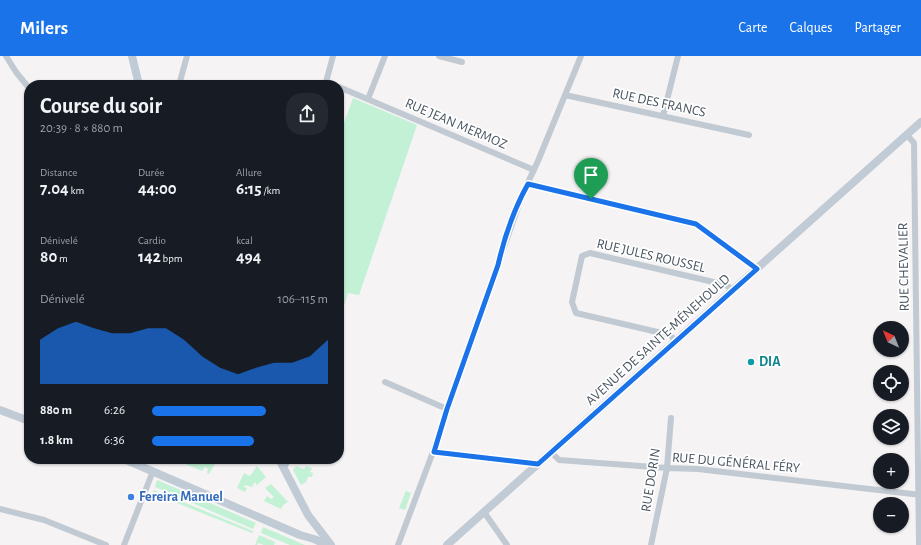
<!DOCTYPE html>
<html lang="fr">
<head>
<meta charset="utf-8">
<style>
	:root { --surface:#171b24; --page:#242831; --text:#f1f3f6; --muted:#9ea1a6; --accent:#1a73e8 }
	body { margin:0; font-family:"Alegreya Sans",sans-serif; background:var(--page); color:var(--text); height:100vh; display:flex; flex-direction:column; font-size:15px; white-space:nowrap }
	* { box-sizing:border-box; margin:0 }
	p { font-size:13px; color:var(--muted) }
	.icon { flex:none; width:22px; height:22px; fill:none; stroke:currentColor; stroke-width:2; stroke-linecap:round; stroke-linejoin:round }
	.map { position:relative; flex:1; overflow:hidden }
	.side { position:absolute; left:24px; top:24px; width:320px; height:384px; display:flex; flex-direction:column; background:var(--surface); border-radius:16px; box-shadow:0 1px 3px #0004 }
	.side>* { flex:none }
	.needle { width:26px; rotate:317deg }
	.controls { position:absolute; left:873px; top:265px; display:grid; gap:8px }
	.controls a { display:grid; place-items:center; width:36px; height:36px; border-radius:50%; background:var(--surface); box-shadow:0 1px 3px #0004; font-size:20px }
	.pin { position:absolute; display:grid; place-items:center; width:34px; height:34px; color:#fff; margin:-41px -17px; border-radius:50% 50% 50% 0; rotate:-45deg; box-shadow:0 0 4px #0007 }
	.pin .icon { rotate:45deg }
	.round { display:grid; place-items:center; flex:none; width:42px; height:42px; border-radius:16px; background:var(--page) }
	.headline { display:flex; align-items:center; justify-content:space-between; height:68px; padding:0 16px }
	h1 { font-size:22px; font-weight:600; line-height:30px }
	.stats { display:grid; grid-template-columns:repeat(3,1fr); gap:6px; height:68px; padding:4px 16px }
	.stats div { display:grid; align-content:center }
	.stats b { font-size:17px; font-weight:600 }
	.stats small { font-size:11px; font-weight:400 }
	.stats p { font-size:11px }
	.chart { height:112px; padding:8px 16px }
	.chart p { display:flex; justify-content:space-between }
	.chart svg { width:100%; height:72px; margin-top:4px; fill:var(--accent); opacity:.7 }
	ul { padding:0 16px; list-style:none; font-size:13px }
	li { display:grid; grid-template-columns:64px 48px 1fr; align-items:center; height:30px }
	li i { height:10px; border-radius:5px; background:var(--accent) }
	header { display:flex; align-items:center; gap:24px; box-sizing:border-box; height:56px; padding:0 20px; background:var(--accent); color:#fff }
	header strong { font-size:19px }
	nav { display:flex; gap:22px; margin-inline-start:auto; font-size:14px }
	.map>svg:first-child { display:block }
</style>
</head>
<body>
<header>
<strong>Milers</strong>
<nav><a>Carte</a><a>Calques</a><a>Partager</a></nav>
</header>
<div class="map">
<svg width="921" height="489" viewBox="0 0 921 489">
	<rect width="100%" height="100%" fill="#f5f3f3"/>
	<path fill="#c3f1d5" d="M353 42 417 69 359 239 348 237 339 266V81Z
		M181 403H218L209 418 207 417 208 413 205 411 202 415 185 408 187 405Z
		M257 410 266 421 257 429 255 426 252 431 245 429 244 431 247 432 245 436 237 432 244 417 250 420Z
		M296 410 304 413 306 410 312 412 310 416 313 417 312 421H308L306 426 301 429 293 414Z
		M157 424 256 467 253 473 155 431Z
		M271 428 288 446 283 449 281 453 264 445 267 440 271 443 274 441 265 432Z
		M154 434 253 475 252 477 152 437Z
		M406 435 411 437 405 454 399 452Z
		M263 471 305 489H290L261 477Z
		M259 479 275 486 274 489H264L258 487 257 489H255Z"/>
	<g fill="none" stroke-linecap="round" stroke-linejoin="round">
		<path stroke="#c1cad2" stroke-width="6" d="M6 0 16 16 29 32
			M333 0 326 26 334 29
			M439 0 462 6
			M179 29 187 0
			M339 31 534 114
			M565 39 749 79
			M368 43 385 0
			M663 60 678 0
			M907 79 914 87 919 489
			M527 128 696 167 757 213
			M676 285 670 279 666 278 576 257 572 246 582 200 590 197 726 229 733 234
			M385 326 447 353
			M433 396 538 408
			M551 396 559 404 667 412 698 413 921 439
			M284 413 288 403
			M0 453 44 464 106 489
			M484 456 507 489
			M124 489 153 415
			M398 489 433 396 447 353 523 137 538 105 581 0
			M651 489 667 412 671 362"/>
		<path stroke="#c1cbd6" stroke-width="8" d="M132 0 139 29
			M0 354 29 365
			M124 403 300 479 314 483 327 489
			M279 403 308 459 331 489
			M447 489 921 66"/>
	</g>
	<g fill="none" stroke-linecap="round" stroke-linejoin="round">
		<defs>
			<path id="route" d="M528 128 696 168 757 213 538 408 434 396 447 353 498 209C504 183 515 151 528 128Z"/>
		</defs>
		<use href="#route" stroke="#fff" stroke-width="8"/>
		<use href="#route" stroke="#1a73e8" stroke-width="5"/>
	</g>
	<circle fill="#0f9aa8" stroke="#fff" stroke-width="1.5" cx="751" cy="306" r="4"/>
	<circle fill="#3f7fe0" stroke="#fff" stroke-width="1.5" cx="131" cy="441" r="4"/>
	<g text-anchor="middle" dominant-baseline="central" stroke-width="3.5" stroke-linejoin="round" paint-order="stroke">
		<g font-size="14" fill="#4a5661" stroke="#fff">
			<text transform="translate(659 47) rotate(12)">RUE DES FRANCS</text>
			<text transform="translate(456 68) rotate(23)">RUE JEAN MERMOZ</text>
			<text transform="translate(651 200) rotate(13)">RUE JULES ROUSSEL</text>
			<text transform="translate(904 211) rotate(-91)">RUE CHEVALIER</text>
			<text transform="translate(658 284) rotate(-42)">AVENUE DE SAINTE-MÉNEHOULD</text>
			<text transform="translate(736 407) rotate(5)">RUE DU GÉNÉRAL FÉRY</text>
			<text transform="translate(651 424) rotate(-81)">RUE DORIN</text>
		</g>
		<g font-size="14" font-weight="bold" fill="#0d838f" stroke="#fff" text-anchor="start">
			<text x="759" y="306">DIA</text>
		</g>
		<g font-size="14" font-weight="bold" fill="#366cbe" stroke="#fff" text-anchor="start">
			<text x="139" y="441">Fereira Manuel</text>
		</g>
	</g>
</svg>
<div class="controls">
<a><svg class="needle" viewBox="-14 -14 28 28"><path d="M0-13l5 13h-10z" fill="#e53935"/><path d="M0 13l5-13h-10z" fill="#9ea1a6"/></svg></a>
<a><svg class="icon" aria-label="locate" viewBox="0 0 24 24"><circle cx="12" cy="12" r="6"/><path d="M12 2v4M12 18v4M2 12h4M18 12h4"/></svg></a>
<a><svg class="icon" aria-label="layers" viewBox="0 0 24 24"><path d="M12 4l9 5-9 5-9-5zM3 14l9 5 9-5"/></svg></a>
<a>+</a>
<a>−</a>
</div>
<div class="pin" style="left:591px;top:143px;background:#1e9e55"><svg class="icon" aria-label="arrive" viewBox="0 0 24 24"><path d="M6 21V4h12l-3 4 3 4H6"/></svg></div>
<section class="side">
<div class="headline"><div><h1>Course du soir</h1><p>20:39 · 8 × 880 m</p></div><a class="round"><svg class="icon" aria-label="share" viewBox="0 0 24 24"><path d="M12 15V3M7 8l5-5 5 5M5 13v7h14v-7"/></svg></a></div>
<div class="stats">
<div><p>Distance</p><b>7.04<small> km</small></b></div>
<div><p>Durée</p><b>44:00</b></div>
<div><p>Allure</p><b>6:15<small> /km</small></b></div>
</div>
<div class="stats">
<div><p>Dénivelé</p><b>80<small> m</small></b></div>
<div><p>Cardio</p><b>142<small> bpm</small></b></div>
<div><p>kcal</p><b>494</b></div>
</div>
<div class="chart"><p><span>Dénivelé</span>106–115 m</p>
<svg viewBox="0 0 160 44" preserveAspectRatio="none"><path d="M0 44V17L10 10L20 6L30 10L40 13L50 13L60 10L70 10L80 17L90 27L100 34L110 38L120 34L130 31L140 31L150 27L160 17V44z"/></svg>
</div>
<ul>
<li><b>880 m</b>6:26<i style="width:65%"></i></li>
<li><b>1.8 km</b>6:36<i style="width:58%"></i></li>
</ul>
</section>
</div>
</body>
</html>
